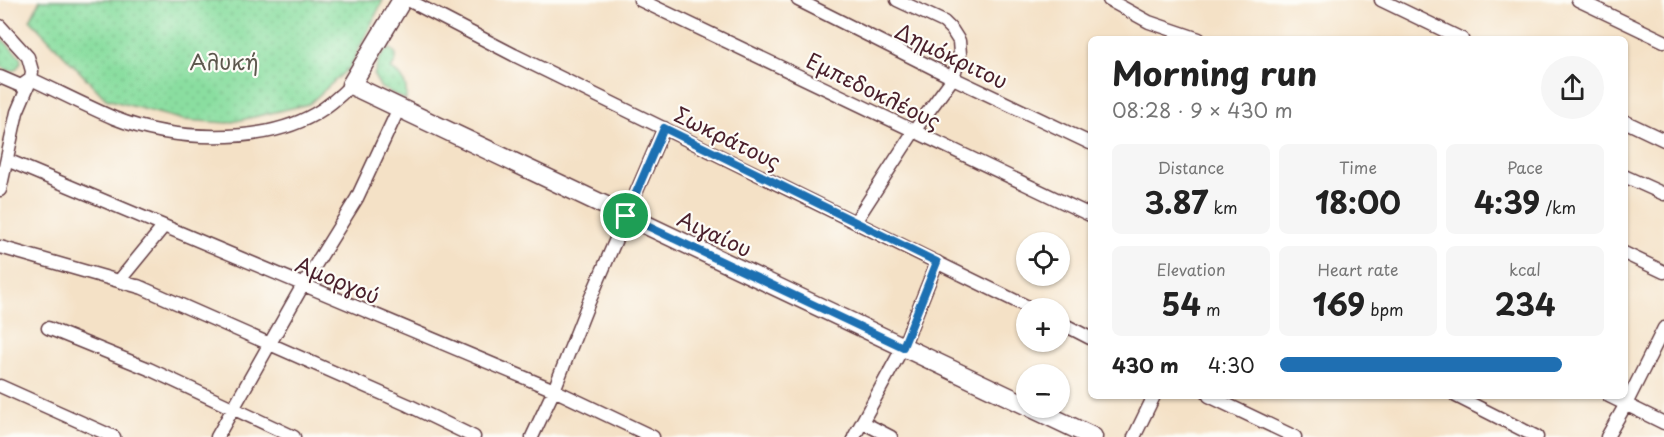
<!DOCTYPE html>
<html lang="en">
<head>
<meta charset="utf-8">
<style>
	:root { --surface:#fff; --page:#f6f6f6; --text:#222; --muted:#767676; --accent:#1f6fb2 }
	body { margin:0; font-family:"Playpen Sans",sans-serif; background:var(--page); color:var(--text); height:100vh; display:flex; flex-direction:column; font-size:22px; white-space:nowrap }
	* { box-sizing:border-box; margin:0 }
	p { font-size:20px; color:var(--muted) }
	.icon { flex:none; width:33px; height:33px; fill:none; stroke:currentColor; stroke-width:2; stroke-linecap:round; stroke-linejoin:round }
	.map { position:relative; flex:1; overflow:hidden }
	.details { position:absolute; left:1088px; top:36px; width:540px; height:363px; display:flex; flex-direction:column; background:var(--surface); border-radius:9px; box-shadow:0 2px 4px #0004 }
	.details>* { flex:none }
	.fabs { position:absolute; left:1016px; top:232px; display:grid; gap:12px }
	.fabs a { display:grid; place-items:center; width:54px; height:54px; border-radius:50%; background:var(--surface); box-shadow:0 2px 4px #0004; font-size:30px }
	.pin { position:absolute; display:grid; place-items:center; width:51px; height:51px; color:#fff; margin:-26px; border:3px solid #fff; border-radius:50%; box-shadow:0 2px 6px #0007 }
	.round { display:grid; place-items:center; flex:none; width:63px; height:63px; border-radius:32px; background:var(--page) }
	.overview { display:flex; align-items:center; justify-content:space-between; height:102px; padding:0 24px }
	h1 { font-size:33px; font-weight:700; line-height:45px }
	.figures { display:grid; grid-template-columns:repeat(3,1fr); gap:9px; height:102px; padding:6px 24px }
	.figures div { display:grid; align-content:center; border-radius:9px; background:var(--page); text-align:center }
	.figures b { font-size:30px; font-weight:700 }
	.figures small { font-size:16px; font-weight:400 }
	.figures p { font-size:16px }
	ul { padding:0 24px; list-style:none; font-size:20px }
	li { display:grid; grid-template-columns:96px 72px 1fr; align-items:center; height:45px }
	li i { height:15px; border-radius:8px; background:var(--accent) }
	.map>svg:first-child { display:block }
</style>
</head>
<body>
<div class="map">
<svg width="1664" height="437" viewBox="0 0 1664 437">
	<defs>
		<pattern id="green-dots" width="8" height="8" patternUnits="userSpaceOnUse" patternTransform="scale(1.5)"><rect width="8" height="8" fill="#8adea0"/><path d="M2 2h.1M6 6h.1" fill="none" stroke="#79be8a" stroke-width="1.8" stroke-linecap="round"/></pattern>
	</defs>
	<rect width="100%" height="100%" fill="#fdfcf7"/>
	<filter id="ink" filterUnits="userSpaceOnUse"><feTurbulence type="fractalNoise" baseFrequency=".0167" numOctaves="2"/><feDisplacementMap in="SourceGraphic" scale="12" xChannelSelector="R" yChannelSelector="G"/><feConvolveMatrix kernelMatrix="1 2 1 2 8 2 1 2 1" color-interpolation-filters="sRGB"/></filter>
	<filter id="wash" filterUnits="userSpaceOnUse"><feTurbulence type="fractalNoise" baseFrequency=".008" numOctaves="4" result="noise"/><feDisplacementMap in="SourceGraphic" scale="24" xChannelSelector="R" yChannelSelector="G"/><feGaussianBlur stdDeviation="1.35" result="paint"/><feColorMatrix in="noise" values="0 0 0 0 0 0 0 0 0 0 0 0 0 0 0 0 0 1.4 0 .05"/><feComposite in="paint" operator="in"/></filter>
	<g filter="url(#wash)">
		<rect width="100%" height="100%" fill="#f4e1c6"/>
		<path fill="url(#green-dots)" stroke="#6a7e66" stroke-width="1.5" d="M40 0H383L350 67 309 104 228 123 183 120 106 99 30 20Z
			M0 37 20 57 21 63 15 70 9 71 0 66Z
			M390 49C400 53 396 62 391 69 404 76 408 86 406 100L381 88 374 76 378 61 386 50Z"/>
	</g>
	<g filter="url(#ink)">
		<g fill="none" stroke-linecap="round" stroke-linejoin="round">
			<defs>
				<path id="street" d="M408 0 514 55 1032 309
					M640 0 1090 215
					M798 0 953 78 1090 143
					M1109 0 1149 22 1199 39
					M1381 0 1462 39
					M1578 0 1664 41
					M0 26 28 57 32 71 31 79 17 112 0 190
					M0 77 21 86 31 79
					M31 79C59 92 86 106 114 118 171 141 261 145 315 114 329 106 340 96 351 85
					M1624 121 1664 140
					M7 160 554 390 653 437
					M1624 176 1664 194
					M855 222 914 131 953 78 960 54 959 41 952 30 944 22 897 0
					M0 247 143 288
					M1624 253 1664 272
					M119 281 164 226
					M138 286 408 405 474 437
					M1059 322 1090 338
					M48 328 149 369 294 437
					M0 386 114 437
					M1209 396 1295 437
					M1456 396 1537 437
					M1609 396 1664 423
					M862 422 891 437
					M217 437 303 285 357 198 399 108
					M532 437 554 390 588 304 664 128
					M854 437 903 347 937 262
					M1134 437 1154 396
					M1607 437 1626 404 1664 328"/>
				<path id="secondary" d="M402 0 351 85 1026 405
					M1032 408 1093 437"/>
			</defs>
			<use href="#street" stroke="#643c42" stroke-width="15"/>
			<use href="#secondary" stroke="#643c42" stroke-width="21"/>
			<use href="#street" stroke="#fff" stroke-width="12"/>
			<use href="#secondary" stroke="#fff" stroke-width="18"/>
		</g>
	</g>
	<g fill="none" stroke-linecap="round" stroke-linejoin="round" filter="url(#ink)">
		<defs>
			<path id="route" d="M664 128 937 262 903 347 626 216Z"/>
		</defs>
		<use href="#route" stroke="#fff" stroke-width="12"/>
		<use href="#route" stroke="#1f6fb2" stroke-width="8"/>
	</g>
	<g text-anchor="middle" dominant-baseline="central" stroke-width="4.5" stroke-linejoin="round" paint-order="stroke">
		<g font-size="21" fill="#4a1f2b" stroke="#fdfcf7">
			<text transform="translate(952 55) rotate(26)">Δημόκριτου</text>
			<text transform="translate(874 90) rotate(26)">Εμπεδοκλέους</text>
			<text transform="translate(728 137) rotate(26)">Σωκράτους</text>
			<text transform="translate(715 233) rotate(25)">Αιγαίου</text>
			<text transform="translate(338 279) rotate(23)">Αμοργού</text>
		</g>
		<g font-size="21" fill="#5d584e" stroke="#fdfcf7">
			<text x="224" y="61">Αλυκή</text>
		</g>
	</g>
</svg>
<div class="fabs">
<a><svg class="icon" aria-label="locate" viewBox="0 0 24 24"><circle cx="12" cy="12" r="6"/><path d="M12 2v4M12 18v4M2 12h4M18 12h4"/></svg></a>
<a>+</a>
<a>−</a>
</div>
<div class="pin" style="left:626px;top:216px;background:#1e9e55"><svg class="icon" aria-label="arrive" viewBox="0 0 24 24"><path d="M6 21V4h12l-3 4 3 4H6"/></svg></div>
<section class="details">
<div class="overview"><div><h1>Morning run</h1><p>08:28 · 9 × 430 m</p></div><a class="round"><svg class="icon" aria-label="share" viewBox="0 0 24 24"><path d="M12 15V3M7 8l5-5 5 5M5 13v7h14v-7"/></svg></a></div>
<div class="figures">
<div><p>Distance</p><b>3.87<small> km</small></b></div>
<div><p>Time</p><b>18:00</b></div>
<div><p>Pace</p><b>4:39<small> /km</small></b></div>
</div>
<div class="figures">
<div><p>Elevation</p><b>54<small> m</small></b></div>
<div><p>Heart rate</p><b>169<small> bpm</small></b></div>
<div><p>kcal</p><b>234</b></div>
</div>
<ul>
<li><b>430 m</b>4:30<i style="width:87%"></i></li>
</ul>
</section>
</div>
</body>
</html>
